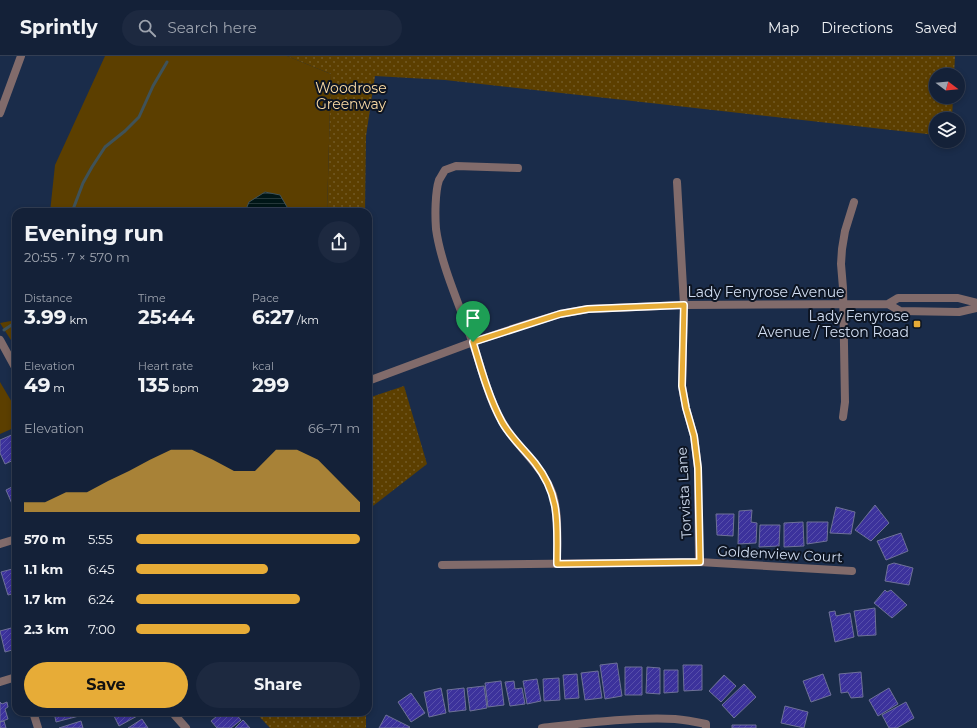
<!DOCTYPE html>
<html lang="en">
<head>
<meta charset="utf-8">
<style>
	:root { --surface:#142138; --page:#1d2940; --text:#f1f3f6; --muted:#9da3ae; --line:#333e53; --accent:#e7ac37 }
	body { margin:0; font-family:Montserrat,sans-serif; background:var(--page); color:var(--text); height:100vh; display:flex; flex-direction:column; font-size:15px; white-space:nowrap }
	* { box-sizing:border-box; margin:0 }
	p { font-size:13px; color:var(--muted) }
	.icon { flex:none; width:22px; height:22px; fill:none; stroke:currentColor; stroke-width:2; stroke-linecap:round; stroke-linejoin:round }
	.map { position:relative; flex:1; overflow:hidden }
	.details { position:absolute; left:12px; top:152px; width:360px; height:508px; display:flex; flex-direction:column; background:var(--surface); border-radius:12px; box-shadow:0 2px 6px #0003,0 0 0 1px var(--line) }
	.details>* { flex:none }
	.needle { width:26px; rotate:106deg }
	.fabs { position:absolute; left:929px; top:12px; display:grid; gap:8px }
	.fabs a { display:grid; place-items:center; width:36px; height:36px; border-radius:50%; background:var(--surface); box-shadow:0 2px 6px #0003,0 0 0 1px var(--line); font-size:20px }
	.pin { position:absolute; display:grid; place-items:center; width:34px; height:34px; color:#fff; margin:-41px -17px; border-radius:50% 50% 50% 0; rotate:-45deg; box-shadow:0 0 4px #0007 }
	.pin .icon { rotate:45deg }
	.round { display:grid; place-items:center; flex:none; width:42px; height:42px; border-radius:21px; background:var(--page) }
	.overview { display:flex; align-items:center; justify-content:space-between; height:68px; padding:0 12px }
	h1 { font-size:22px; font-weight:700; line-height:30px }
	.stats { display:grid; grid-template-columns:repeat(3,1fr); gap:6px; height:68px; padding:4px 12px }
	.stats div { display:grid; align-content:center }
	.stats b { font-size:20px; font-weight:700 }
	.stats small { font-size:11px; font-weight:400 }
	.stats p { font-size:11px }
	.chart { height:112px; padding:8px 12px }
	.chart p { display:flex; justify-content:space-between }
	.chart svg { width:100%; height:72px; margin-top:4px; fill:var(--accent); opacity:.7 }
	.cta { display:flex; gap:8px; margin-top:auto; padding:8px 12px }
	.cta a { flex:1; height:46px; border-radius:24px; background:var(--accent); color:#111; font-size:16px; font-weight:700; line-height:46px; text-align:center }
	.cta a+a { background:var(--page); color:var(--text) }
	ul { padding:0 12px; list-style:none; font-size:13px }
	li { display:grid; grid-template-columns:64px 48px 1fr; align-items:center; height:30px }
	li i { height:10px; border-radius:5px; background:var(--accent) }
	header { display:flex; align-items:center; gap:24px; box-sizing:border-box; height:56px; padding:0 20px; background:var(--surface); border-bottom:1px solid var(--line) }
	header strong { font-size:19px }
	nav { display:flex; gap:22px; margin-inline-start:auto; font-size:14px }
	.search { width:280px; height:36px; background:var(--page); display:flex; align-items:center; gap:10px; box-sizing:border-box; padding:0 14px; border-radius:22px; color:var(--muted); font-size:15px }
	.map>svg:first-child { display:block }
</style>
</head>
<body>
<header>
<strong>Sprintly</strong>
<div class="search"><svg class="icon" aria-label="search" viewBox="0 0 24 24"><circle cx="10" cy="10" r="6"/><path d="M15 15l6 6"/></svg>Search here</div>
<nav><a>Map</a><a>Directions</a><a>Saved</a></nav>
</header>
<div class="map">
<svg width="977" height="672" viewBox="0 0 977 672">
	<defs>
		<pattern id="park-dots" width="8" height="8" patternUnits="userSpaceOnUse"><rect width="8" height="8" fill="#5c3f00"/><path d="M2 2h.1M6 6h.1" fill="none" stroke="#725a26" stroke-width="1.8" stroke-linecap="round"/></pattern>
		<pattern id="water-rules" width="6" height="5" patternUnits="userSpaceOnUse"><rect width="6" height="5" fill="#001617"/><path d="M0 2.5h6" fill="none" stroke="#243739"/></pattern>
		<pattern id="building-hatch" width="6" height="6" patternUnits="userSpaceOnUse"><rect width="6" height="6" fill="#3c329c"/><path d="M-1 1l2-2M0 6l6-6M5 7l2-2" fill="none" stroke="#574faa"/></pattern>
	</defs>
	<rect width="100%" height="100%" fill="#1a2c4a"/>
	<path fill="#5c3f00" d="M105 0H287L331 18 327 156H50L55 109Z
		M16 264V292L0 267Z
		M0 326 16 353V371L0 378Z"/>
	<path fill="url(#park-dots)" d="M287 0H955L954 19H936V41H953L952 63H936V79L445 24 375 20 366 80 365 156H327L331 18Z
		M404 330 427 408 369 453 368 544V342Z
		M255 656H366V672H270Z"/>
	<path fill="url(#water-rules)" stroke="#3f5258" d="M265 136 280 139 290 156H245L249 146Z"/>
	<g fill="none" stroke-linecap="round" stroke-linejoin="round">
		<path stroke="#3f5258" stroke-width="3" d="M72 156 83 127 92 111 105 91 125 75 139 61 153 30 167 6
			M4 274 16 266"/>
	</g>
	<path fill="url(#building-hatch)" stroke="#6e7198" d="M16 377V403L5 408 0 397V384Z
		M16 429V457L6 434Z
		M875 449 889 467 871 485 855 474Z
		M836 451 855 456 851 478 830 477Z
		M752 454 751 466 757 467 756 487 738 488 739 455Z
		M716 458H734L733 480 717 479Z
		M803 466 804 490 784 491V467Z
		M807 466H828L827 485 807 488Z
		M760 469H780L779 490 759 491Z
		M901 477 908 495 886 504 877 485Z
		M894 507 913 512 909 529 885 525 888 509Z
		M16 512V537L8 539 1 516Z
		M885 534 887 536 891 534 907 549 892 562 874 547Z
		M875 552 876 579 858 580 854 555Z
		M835 555 836 560 850 557 854 581 835 586 829 556Z
		M15 571 16 593 5 596 0 575Z
		M617 607 622 640 605 643 600 609Z
		M683 609H702V634L684 635Z
		M625 611H642V639H625Z
		M647 611 660 612V638L646 637Z
		M664 614H678V636L664 637Z
		M598 615 602 642 585 644 581 617Z
		M861 616 863 641 851 642 848 636 841 637 839 618Z
		M577 618 579 642 565 643 563 619Z
		M823 618 831 639 811 646 803 625Z
		M724 619 736 630 721 646 709 635Z
		M559 622 560 644 544 645 543 623Z
		M537 623 541 645 527 648 523 625Z
		M501 625 504 649 488 651 485 627Z
		M514 625 515 633 522 632 525 648 510 650 505 626Z
		M744 628 756 641 734 662 722 649Z
		M484 630 487 652 470 655 467 632Z
		M441 632 446 657 429 661 424 636Z
		M464 632 466 654 449 656 447 634Z
		M889 632 898 648 878 660 869 644Z
		M411 637 425 657 411 666 398 646Z
		M0 646 2 648 7 646 8 651 5 653 8 663 0 666Z
		M906 646 914 662 897 672H889L882 659Z
		M785 650 808 656 804 672 781 667Z
		M54 656H78L79 660 56 666Z
		M112 656H137L139 659 119 670Z
		M205 656H215L210 661Z
		M222 656H234L241 664 231 672H217L211 665Z
		M386 659 410 671 409 672H379Z
		M142 663 148 672H128Z
		M243 664 250 672H235Z
		M4 665 6 672H0V666Z
		M81 665 83 672H59Z
		M732 669H756V672H732Z"/>
	<g fill="none" stroke-linecap="round" stroke-linejoin="round">
		<path stroke="#816b6b" stroke-width="8" d="M0 57 21 0
			M518 112 456 110 445 114C443 117 441 121 439 124 435 136 435 160 436 173 441 209 460 250 472 285 482 312 488 343 503 367 518 393 543 410 553 439 559 458 557 488 557 508
			M677 126 684 249 682 330 686 352 694 380 698 412 699 506
			M888 248 898 242H958L977 247
			M0 284 16 313
			M368 325 473 286 527 268 560 258 588 253 684 249 888 248 900 255 959 256 977 252
			M843 361 845 346 843 232 841 208 842 193 845 175 854 146
			M0 488 16 483
			M442 509 699 506 852 515
			M0 626 16 621
			M33 656 38 672
			M172 656 186 672
			M542 672C586 667 630 661 675 663 685 664 696 666 706 668V672"/>
	</g>
	<g fill="none" stroke-linecap="round" stroke-linejoin="round">
		<defs>
			<path id="route" d="M684 249 682 330 686 352 694 380 698 412 700 506 557 508C557 469 561 440 535 407 524 393 511 382 502 366 489 342 481 313 473 286L560 258 588 253Z"/>
		</defs>
		<use href="#route" stroke="#fff" stroke-width="8"/>
		<use href="#route" stroke="#e7ac37" stroke-width="5"/>
	</g>
	<rect fill="#e7ac37" stroke="#0d1523" stroke-width="1.5" x="913" y="264" width="8" height="8" rx="2"/>
	<g text-anchor="middle" dominant-baseline="central" stroke-width="4" stroke-linejoin="round" paint-order="stroke">
		<g font-size="14" fill="#fadaa4" stroke="#0d1523">
			<text x="351" y="32">Woodrose<tspan x="351" dy="16">Greenway</tspan></text>
		</g>
		<g font-size="14" fill="#d1ddf1" stroke="#0d1523">
			<text x="766" y="236">Lady Fenyrose Avenue</text>
			<text transform="translate(684 437) rotate(-93)">Torvista Lane</text>
			<text transform="translate(780 498) rotate(3)">Goldenview Court</text>
		</g>
		<g font-size="14" fill="#d1ddf1" stroke="#0d1523" text-anchor="end">
			<text x="909" y="260">Lady Fenyrose<tspan x="909" dy="16">Avenue / Teston Road</tspan></text>
		</g>
	</g>
</svg>
<div class="fabs">
<a><svg class="needle" viewBox="-14 -14 28 28"><path d="M0-13l5 13h-10z" fill="#e53935"/><path d="M0 13l5-13h-10z" fill="#9da3ae"/></svg></a>
<a><svg class="icon" aria-label="layers" viewBox="0 0 24 24"><path d="M12 4l9 5-9 5-9-5zM3 14l9 5 9-5"/></svg></a>
</div>
<div class="pin" style="left:473px;top:286px;background:#1e9e55"><svg class="icon" aria-label="arrive" viewBox="0 0 24 24"><path d="M6 21V4h12l-3 4 3 4H6"/></svg></div>
<section class="details">
<div class="overview"><div><h1>Evening run</h1><p>20:55 · 7 × 570 m</p></div><a class="round"><svg class="icon" aria-label="share" viewBox="0 0 24 24"><path d="M12 15V3M7 8l5-5 5 5M5 13v7h14v-7"/></svg></a></div>
<div class="stats">
<div><p>Distance</p><b>3.99<small> km</small></b></div>
<div><p>Time</p><b>25:44</b></div>
<div><p>Pace</p><b>6:27<small> /km</small></b></div>
</div>
<div class="stats">
<div><p>Elevation</p><b>49<small> m</small></b></div>
<div><p>Heart rate</p><b>135<small> bpm</small></b></div>
<div><p>kcal</p><b>299</b></div>
</div>
<div class="chart"><p><span>Elevation</span>66–71 m</p>
<svg viewBox="0 0 160 44" preserveAspectRatio="none"><path d="M0 44V38L10 38L20 32L30 32L40 25L50 19L60 12L70 6L80 6L90 12L100 19L110 19L120 6L130 6L140 12L150 25L160 38V44z"/></svg>
</div>
<ul>
<li><b>570 m</b>5:55<i style="width:100%"></i></li>
<li><b>1.1 km</b>6:45<i style="width:59%"></i></li>
<li><b>1.7 km</b>6:24<i style="width:73%"></i></li>
<li><b>2.3 km</b>7:00<i style="width:51%"></i></li>
</ul>
<div class="cta"><a>Save</a><a>Share</a></div>
</section>
</div>
</body>
</html>
